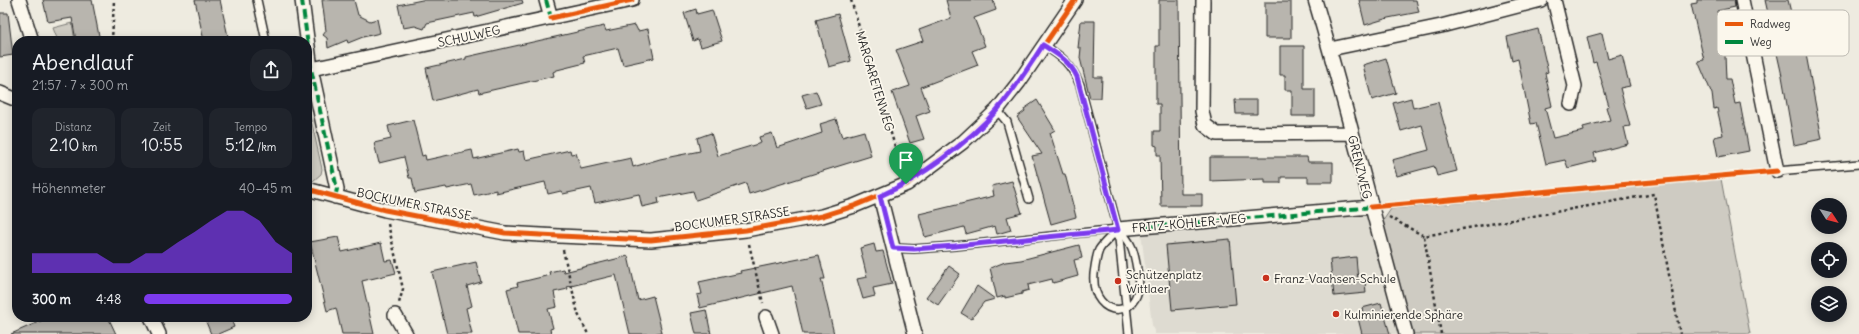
<!DOCTYPE html>
<html lang="de">
<head>
<meta charset="utf-8">
<style>
	:root { --surface:#171b24; --page:#20242c; --text:#f1f3f6; --muted:#9ea1a6; --accent:#7c3aed }
	body { margin:0; font-family:Delius,sans-serif; background:var(--page); color:var(--text); height:100vh; display:flex; flex-direction:column; font-size:15px; white-space:nowrap }
	* { box-sizing:border-box; margin:0 }
	p { font-size:13px; color:var(--muted) }
	.icon { flex:none; width:22px; height:22px; fill:none; stroke:currentColor; stroke-width:2; stroke-linecap:round; stroke-linejoin:round }
	.map { position:relative; flex:1; overflow:hidden }
	.side { position:absolute; left:12px; top:36px; width:300px; height:286px; display:flex; flex-direction:column; background:var(--surface); border-radius:16px; box-shadow:0 2px 10px #0003 }
	.side>* { flex:none }
	.needle { width:26px; rotate:126deg }
	.fabs { position:absolute; left:1811px; top:198px; display:grid; gap:8px }
	.fabs a { display:grid; place-items:center; width:36px; height:36px; border-radius:50%; background:var(--surface); box-shadow:0 2px 10px #0003; font-size:20px }
	.pin { position:absolute; display:grid; place-items:center; width:34px; height:34px; color:#fff; margin:-41px -17px; border-radius:50% 50% 50% 0; rotate:-45deg; box-shadow:0 0 4px #0007 }
	.pin .icon { rotate:45deg }
	.round { display:grid; place-items:center; flex:none; width:42px; height:42px; border-radius:16px; background:var(--page) }
	.overview { display:flex; align-items:center; justify-content:space-between; height:68px; padding:0 20px }
	h1 { font-size:22px; font-weight:600; line-height:30px }
	.figures { display:grid; grid-template-columns:repeat(3,1fr); gap:6px; height:68px; padding:4px 20px }
	.figures div { display:grid; align-content:center; border-radius:10px; background:var(--page); text-align:center }
	.figures b { font-size:17px; font-weight:600 }
	.figures small { font-size:11px; font-weight:400 }
	.figures p { font-size:11px }
	.chart { height:112px; padding:8px 20px }
	.chart p { display:flex; justify-content:space-between }
	.chart svg { width:100%; height:72px; margin-top:4px; fill:var(--accent); opacity:.7 }
	ul { padding:0 20px; list-style:none; font-size:13px }
	li { display:grid; grid-template-columns:64px 48px 1fr; align-items:center; height:30px }
	li i { height:10px; border-radius:5px; background:var(--accent) }
	.map>svg:first-child { display:block }
</style>
</head>
<body>
<div class="map">
<svg width="1859" height="334" viewBox="0 0 1859 334">
	<rect width="100%" height="100%" fill="#eeebe0"/>
	<filter id="ink" filterUnits="userSpaceOnUse"><feTurbulence type="fractalNoise" baseFrequency=".025" numOctaves="2"/><feDisplacementMap in="SourceGraphic" scale="8" xChannelSelector="R" yChannelSelector="G"/><feConvolveMatrix kernelMatrix="1 2 1 2 8 2 1 2 1" color-interpolation-filters="sRGB"/></filter>
	<g filter="url(#ink)">
		<path fill="#dedbd1" d="M1360 212 1368 217 1401 334H1155L1152 325 1141 232Z"/>
		<path fill="#cecbc2" stroke="#7c7b76" d="M72 23 75 41H58L53 28Z
			M307 101 322 169 321 174 313 181 307 179Z
			M1721 179 1750 334H1408L1378 228 1391 209Z"/>
		<path fill="#b8b5ae" stroke="#2b2b2b" d="M43 0H92L100 41H76L72 18 48 22Z
			M195 0H220L229 41H204Z
			M322 0H354L358 15 370 21 377 19 380 33 363 37 348 43 347 40 328 48 327 38 323 35 326 31Z
			M422 0H522L523 3 475 17 474 13 427 23 424 29 415 26 403 28 398 5Z
			M946 0H993L996 10 974 18 985 46 972 51 978 65 921 87 930 111 916 116 924 139 910 143 892 92 910 86 896 50 923 41 919 30 951 18Z
			M1159 0H1179L1181 194H1202V206H1161L1160 155H1157V146L1154 145V131H1160V104H1156V46H1159Z
			M1359 0H1416L1419 12 1388 18 1365 25Z
			M1697 0H1734L1735 7 1717 11 1725 55 1726 79H1730L1735 104 1740 103 1749 151 1718 157 1714 137 1723 135 1717 108 1714 109 1712 94 1698 61 1704 60 1691 4 1697 3Z
			M1765 0H1788L1800 50 1805 49 1822 139 1794 145 1782 76Z
			M1265 2H1291V38H1265Z
			M696 9 697 14 712 10 722 41 701 47 698 39 693 41 684 13Z
			M0 13H8L13 55 0 57Z
			M838 14 851 61 829 67 816 20Z
			M1081 21H1095L1094 77H1102L1101 98H1090L1080 58 1081 48H1078Z
			M635 25 638 31 648 29 654 58 623 65 618 48 583 56 585 63 557 70 553 72 554 76 479 93 478 89 433 101 426 68 466 59V57L604 26 606 31Z
			M1538 29 1548 72 1545 73 1552 106 1545 108 1553 138 1584 131 1583 127 1610 120 1606 107 1609 106 1596 62 1593 63 1587 37 1602 33 1608 59 1622 55 1626 72 1630 86 1620 88 1630 126 1624 127 1628 144 1594 153 1596 161 1568 168 1565 160 1546 164 1536 123 1531 124 1518 59 1512 61 1507 37Z
			M1280 46H1304V89H1315V116H1292V90H1285V75H1280Z
			M1386 58 1396 93 1372 100 1363 65Z
			M816 91 821 104 807 108 802 95Z
			M1411 98 1413 108 1438 102 1457 171 1437 176 1434 166 1397 176 1392 160 1429 150 1422 125 1401 131 1393 103Z
			M1037 100 1055 130 1050 133 1063 174H1065L1076 217 1051 224 1032 156 1042 154 1017 117 1025 111 1024 109Z
			M1235 100H1257V114H1236Z
			M836 119 842 137 864 131 871 156 749 194 746 183 696 200 693 191 658 198 659 203 642 207 639 194 595 203 591 188 563 194 561 191 548 194 545 182 496 193V190L474 195 471 184 447 189 446 187 415 193 412 178H409L404 157 379 163 374 143 391 139 388 126 413 120 422 156 425 155 426 160 472 150 474 159 518 149 519 152 524 151 526 160 570 150 571 154 576 153 581 169 631 158 633 167 660 159 700 151 697 138 711 133 718 156 761 143 759 137 772 133 777 148 822 133 820 124Z
			M1210 157H1307L1308 162H1333V182H1308V177H1281V183H1265V179L1210 181Z
			M1012 181 1022 213 1007 217 1011 230 997 234 995 226 966 234 964 227 925 237 919 214 994 196 992 186Z
			M338 237 342 252 381 243 385 261 392 260 396 273 362 281 374 334H342L336 308 327 311 310 242Z
			M1230 239 1236 304 1172 310 1166 245Z
			M874 244 876 252 883 251 892 284 873 288 875 296 863 299 857 279 867 277 860 248Z
			M1079 245 1082 258 1074 260 1078 276 1053 283 1052 279 1028 285 1029 290 1022 292V294L1005 298V296L997 298 990 268 1005 262 1021 260Z
			M819 255 825 279H821L834 334H803L792 286 700 308 697 295 702 294 699 282 741 273 740 271Z
			M628 256 638 300 653 296 662 332 653 334H630L616 275 567 287 568 289 554 292 557 307 548 309 553 328 550 329 551 334H518L507 289 518 286 517 283 550 275 549 272 563 269 564 272Z
			M1356 257 1358 281H1365L1366 293 1334 296 1330 260Z
			M476 262 481 282 467 286 472 306 466 308 472 334H447L432 272Z
			M949 266 960 274 938 305 926 297Z
			M977 286 995 299 984 302 971 319 961 313Z
			M1381 303 1390 334H1362L1358 318 1364 316 1362 308Z
			M706 310 711 334H696L691 313Z
			M50 317H108L116 334H11Z
			M204 317H230L234 327 218 334H211Z"/>
		<g fill="none" stroke-linecap="round" stroke-linejoin="round">
			<defs>
				<path id="lane" d="M257 0 266 41
					M1043 45C1063 57 1071 64 1080 85L1118 229 1129 334
					M997 110 1007 122 1029 199
					M1777 171 1859 164
					M1118 229C1132 242 1134 251 1137 269 1149 322 1090 322 1094 274 1095 267 1096 257 1099 250 1103 243 1112 236 1118 229Z
					M893 248 914 249 955 246 1118 229"/>
				<path id="street" d="M19 0 32 41
					M302 0 311 69 337 189 335 197
					M546 0 551 18
					M1203 0 1202 111 1205 125 1217 134 1352 133
					M1315 0C1348 110 1375 223 1406 334
					M1554 0 1575 86 1571 104
					M1742 0 1777 171
					M1330 49 1441 26 1541 0
					M307 70 632 0
					M0 93 17 100
					M307 189 385 210 505 233 559 236 651 240 746 230 822 216 854 206 907 184 963 142 997 110 1019 82 1075 0
					M880 196 915 334
					M1118 229 1371 207
					M395 315 406 334
					M151 317 159 334
					M766 317 772 334"/>
			</defs>
			<use href="#lane" stroke="#2b2b2b" stroke-width="10"/>
			<use href="#street" stroke="#2b2b2b" stroke-width="16"/>
			<path stroke="#2b2b2b" stroke-width="2.5" stroke-dasharray="3 3" stroke-linecap="butt" d="M851 0 902 170
				M112 41 114 0
				M1389 217 1424 236
				M388 224 403 289 399 303
				M749 244 763 303
				M563 250 578 314 588 334
				M1441 334 1424 236 1654 194 1680 334"/>
			<use href="#lane" stroke="#fbf7ec" stroke-width="7"/>
			<use href="#street" stroke="#fbf7ec" stroke-width="13"/>
			<path stroke="#00873e" stroke-width="4" stroke-dasharray="8 4" stroke-linecap="butt" d="M302 0 311 69 337 189 335 197
				M546 0 551 18
				M1147 227 1374 207"/>
			<defs>
				<path id="cycleway" d="M551 18 632 0
					M307 189 385 210 505 233 559 236 651 240 746 230 822 216 854 206 907 184 963 142 997 110 1019 82 1075 0
					M1371 207 1777 171"/>
			</defs>
			<use href="#cycleway" stroke="#fbf7ec" stroke-width="8"/>
			<use href="#cycleway" stroke="#e8590c" stroke-width="5"/>
		</g>
	</g>
	<g fill="none" stroke-linecap="round" stroke-linejoin="round" filter="url(#ink)">
		<defs>
			<path id="route" d="M1043 45C1057 54 1070 61 1077 77L1118 230 955 246 914 249 893 248 880 196C919 179 969 142 997 110 1014 90 1029 67 1043 45Z"/>
		</defs>
		<use href="#route" stroke="#fff" stroke-width="8"/>
		<use href="#route" stroke="#7c3aed" stroke-width="5"/>
	</g>
	<g fill="#c8321e" stroke="#fbf7ec" stroke-width="1.5">
		<circle cx="1266" cy="278" r="4"/>
		<circle cx="1118" cy="281" r="4"/>
		<circle cx="1336" cy="314" r="4"/>
	</g>
	<g text-anchor="middle" dominant-baseline="central" stroke-width="3.5" stroke-linejoin="round" paint-order="stroke">
		<g font-size="12" fill="#2b2b2b" stroke="#fbf7ec">
			<text transform="translate(469 36) rotate(-12)">SCHULWEG</text>
			<text transform="translate(875 81) rotate(73)">MARGARETENWEG</text>
			<text transform="translate(1360 167) rotate(76)">GRENZWEG</text>
			<text transform="translate(414 204) rotate(12)">BOCKUMER STRASSE</text>
			<text transform="translate(732 219) rotate(-8)">BOCKUMER STRASSE</text>
			<text transform="translate(1189 223) rotate(-5)">FRITZ-KÖHLER-WEG</text>
		</g>
		<g font-size="12" fill="#2b2b2b" stroke="#fbf7ec" text-anchor="start">
			<text x="1126" y="274">Schützenplatz<tspan x="1126" dy="14">Wittlaer</tspan></text>
			<text x="1274" y="278">Franz-Vaahsen-Schule</text>
			<text x="1344" y="314">Kulminierende Sphäre</text>
		</g>
	</g>
	<rect x="1717" y="10" width="132" height="46" rx="6" fill="#fbf7ec" stroke="#bdbab2" stroke-width="1"/>
	<rect x="1725" y="22" width="18" height="4" fill="#e8590c"/>
	<rect x="1725" y="40" width="18" height="4" fill="#00873e"/>
	<g font-size="11" fill="#2b2b2b">
		<text x="1750" y="28">Radweg</text>
		<text x="1750" y="46">Weg</text>
	</g>
</svg>
<div class="fabs">
<a><svg class="needle" viewBox="-14 -14 28 28"><path d="M0-13l5 13h-10z" fill="#e53935"/><path d="M0 13l5-13h-10z" fill="#9ea1a6"/></svg></a>
<a><svg class="icon" aria-label="locate" viewBox="0 0 24 24"><circle cx="12" cy="12" r="6"/><path d="M12 2v4M12 18v4M2 12h4M18 12h4"/></svg></a>
<a><svg class="icon" aria-label="layers" viewBox="0 0 24 24"><path d="M12 4l9 5-9 5-9-5zM3 14l9 5 9-5"/></svg></a>
</div>
<div class="pin" style="left:906px;top:184px;background:#1e9e55"><svg class="icon" aria-label="arrive" viewBox="0 0 24 24"><path d="M6 21V4h12l-3 4 3 4H6"/></svg></div>
<section class="side">
<div class="overview"><div><h1>Abendlauf</h1><p>21:57 · 7 × 300 m</p></div><a class="round"><svg class="icon" aria-label="share" viewBox="0 0 24 24"><path d="M12 15V3M7 8l5-5 5 5M5 13v7h14v-7"/></svg></a></div>
<div class="figures">
<div><p>Distanz</p><b>2.10<small> km</small></b></div>
<div><p>Zeit</p><b>10:55</b></div>
<div><p>Tempo</p><b>5:12<small> /km</small></b></div>
</div>
<div class="chart"><p><span>Höhenmeter</span>40–45 m</p>
<svg viewBox="0 0 160 44" preserveAspectRatio="none"><path d="M0 44V32L10 32L20 32L30 32L40 32L50 38L60 38L70 32L80 32L90 25L100 19L110 12L120 6L130 6L140 12L150 25L160 32V44z"/></svg>
</div>
<ul>
<li><b>300 m</b>4:48<i style="width:100%"></i></li>
</ul>
</section>
</div>
</body>
</html>
